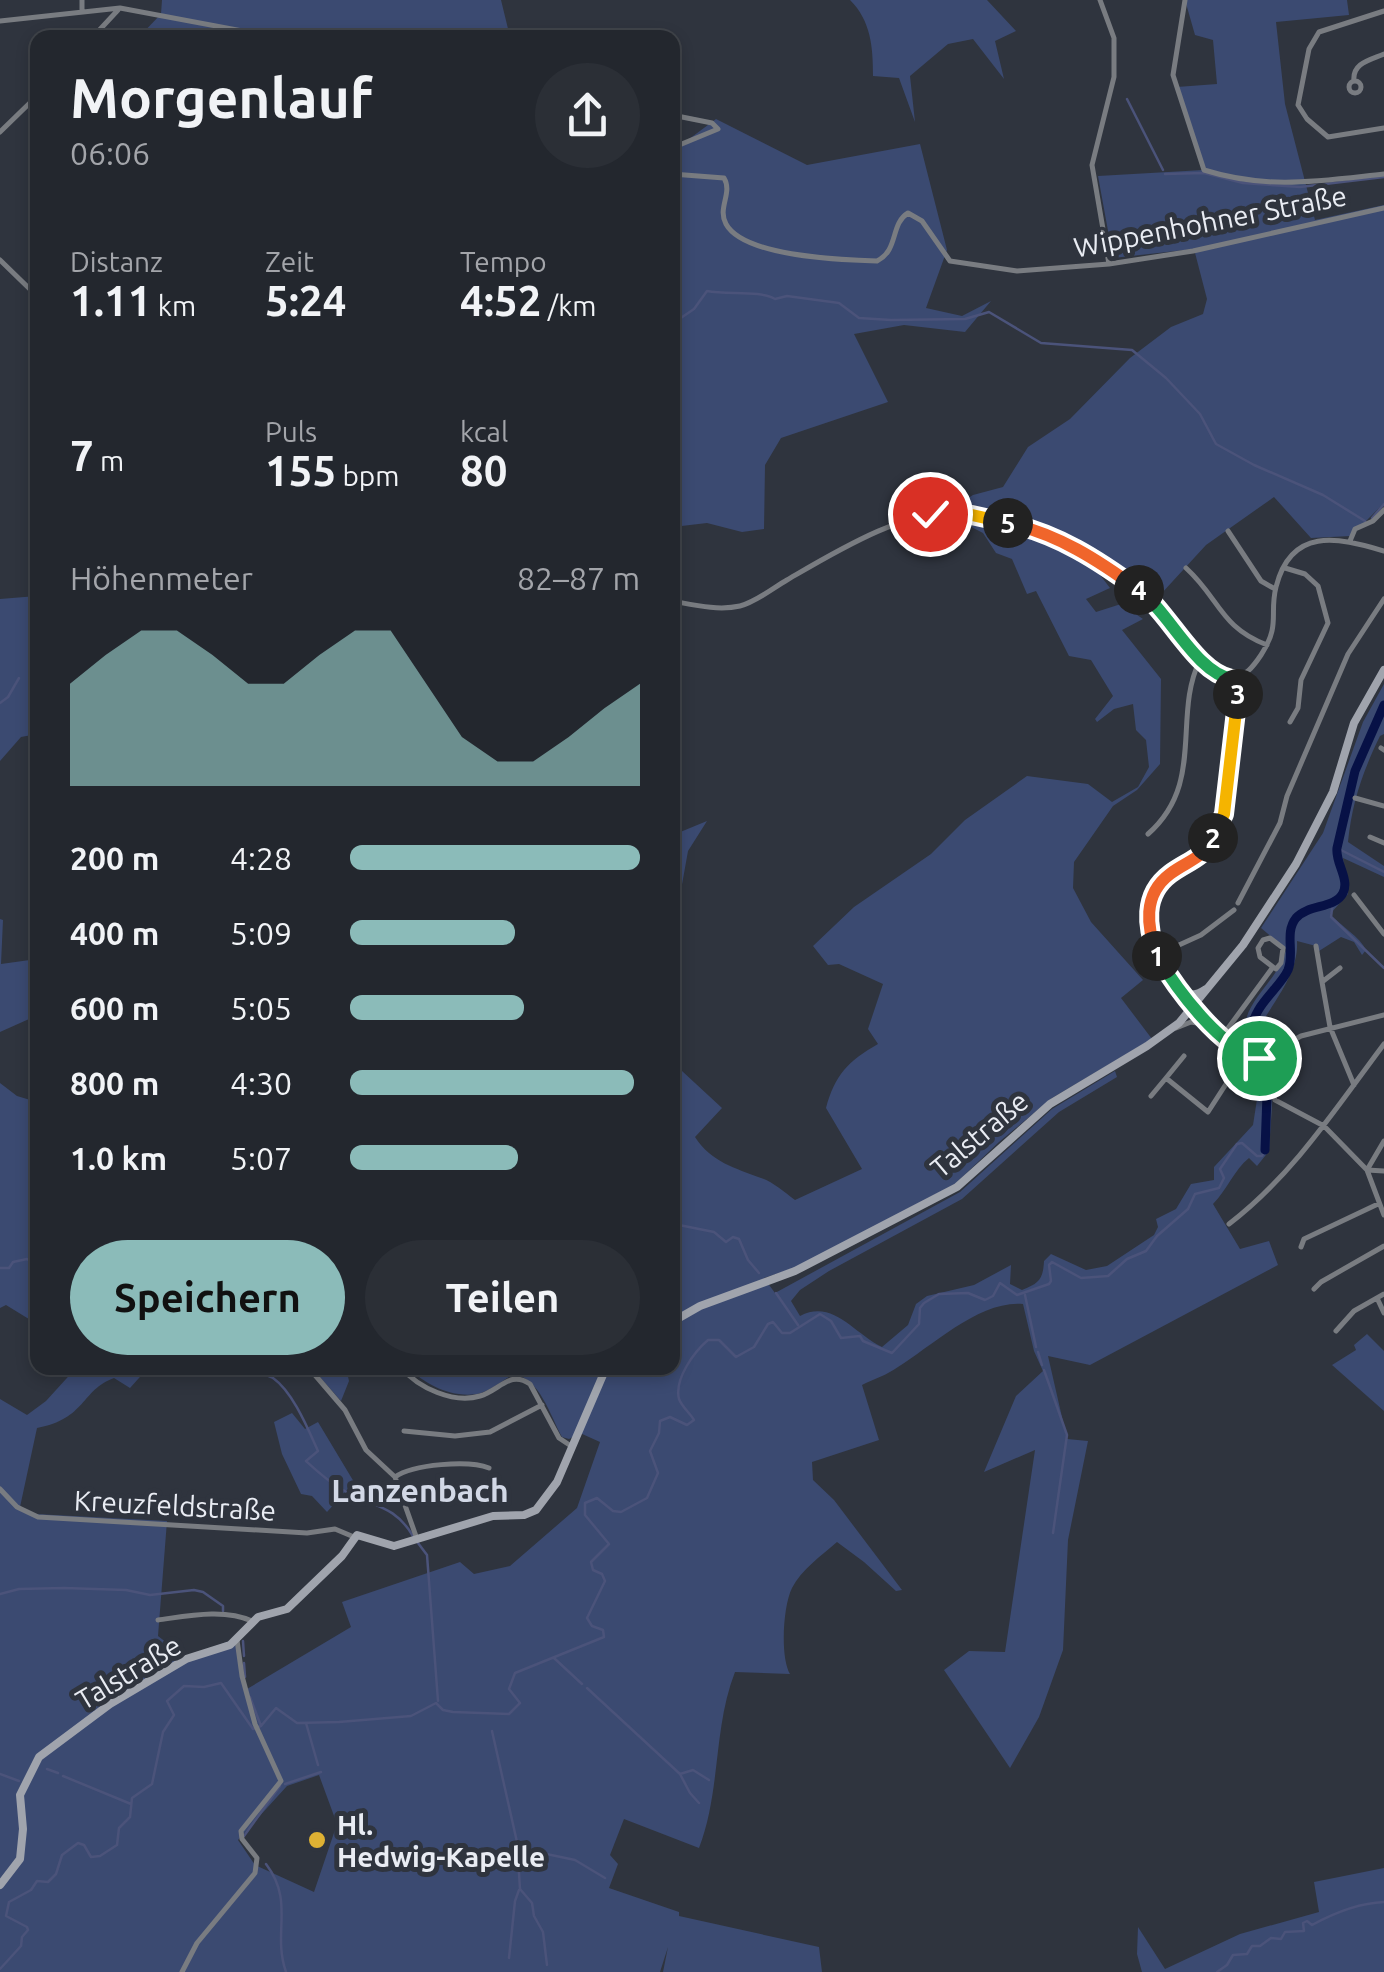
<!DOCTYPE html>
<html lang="de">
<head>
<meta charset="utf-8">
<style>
	:root { --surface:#23272e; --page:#2b2f36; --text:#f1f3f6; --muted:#a3a5aa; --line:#40444a; --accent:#8bbbb9 }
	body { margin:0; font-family:Ubuntu,sans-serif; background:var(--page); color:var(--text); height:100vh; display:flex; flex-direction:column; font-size:38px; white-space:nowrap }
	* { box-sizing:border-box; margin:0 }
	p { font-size:32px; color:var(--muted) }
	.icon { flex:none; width:55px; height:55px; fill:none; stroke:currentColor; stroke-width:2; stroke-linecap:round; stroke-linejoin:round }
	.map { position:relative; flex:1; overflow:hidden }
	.sheet { position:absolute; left:30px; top:30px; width:650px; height:1345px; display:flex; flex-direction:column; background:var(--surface); border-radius:20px; box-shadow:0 5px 15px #0003,0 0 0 2px var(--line) }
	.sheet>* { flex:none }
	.pin { position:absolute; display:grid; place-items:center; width:85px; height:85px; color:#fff; margin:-42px; border:5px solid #fff; border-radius:50%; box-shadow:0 2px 10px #0007 }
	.km { position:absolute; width:50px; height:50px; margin:-25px; border-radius:50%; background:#222; color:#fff; font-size:28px; line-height:50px; text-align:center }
	.round { display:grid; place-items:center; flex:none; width:105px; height:105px; border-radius:52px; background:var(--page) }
	.overview { display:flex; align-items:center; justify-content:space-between; height:170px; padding:0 40px }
	h1 { font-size:55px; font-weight:700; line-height:75px }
	.metrics { display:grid; grid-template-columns:repeat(3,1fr); gap:15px; height:170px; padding:10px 40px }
	.metrics div { display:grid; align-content:center }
	.metrics b { font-size:42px; font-weight:700 }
	.metrics small { font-size:28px; font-weight:400 }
	.metrics p { font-size:28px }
	.chart { height:280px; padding:20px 40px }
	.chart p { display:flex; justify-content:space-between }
	.chart svg { width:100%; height:180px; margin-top:10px; fill:var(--accent); opacity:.7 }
	.cta { display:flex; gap:20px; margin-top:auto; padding:20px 40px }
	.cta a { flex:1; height:115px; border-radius:60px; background:var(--accent); color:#111; font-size:40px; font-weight:700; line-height:115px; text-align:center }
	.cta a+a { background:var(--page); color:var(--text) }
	ul { padding:0 40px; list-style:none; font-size:32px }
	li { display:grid; grid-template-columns:160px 120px 1fr; align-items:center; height:75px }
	li i { height:25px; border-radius:12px; background:var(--accent) }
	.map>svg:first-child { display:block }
</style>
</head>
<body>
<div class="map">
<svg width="1384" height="1972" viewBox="0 0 1384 1972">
	<rect width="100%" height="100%" fill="#2f343e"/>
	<path fill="#3b4a71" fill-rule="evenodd" d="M162 0H501L510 37 138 38 161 14Z
		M850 0H987L1016 31 995 41 1004 79 973 39 948 44 910 76 915 122 899 78 873 76C873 47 871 21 850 0Z
		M1185 0H1347L1349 15 1276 22 1285 104 1315 220 1384 205V503L1351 536 1311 538 1274 497 1206 545 1161 594 1154 587 1097 571 1110 588 1086 599 1096 612 1121 604 1143 619 1122 630 1161 679 1160 764 1137 790 1113 806 1074 862 1073 888 1091 922 1143 980 1121 998 1152 1039 1052 1098 999 1142 955 1184 797 1267 764 1278 775 1293 960 1192 1052 1109 1115 1071 1117 1077 1059 1112 962 1199 829 1271 800 1290 791 1301 800 1316C833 1299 853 1333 882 1347L908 1325 916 1304 927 1296 974 1285 1011 1265 1010 1284 1022 1290C1039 1283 1043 1280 1044 1261L1051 1254 1086 1270 1107 1266 1154 1235 1158 1227 1156 1219 1176 1209 1191 1184 1214 1180V1167L1253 1125 1263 1061 1270 1057 1278 1073 1273 1091 1269 1151 1257 1166 1249 1158C1234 1170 1227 1190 1213 1204L1240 1249 1269 1241 1278 1265 1090 1365 1048 1356 1067 1439 1088 1441 1068 1540 1063 1650 1039 1717 1010 1768 944 1670 969 1651 1005 1652 1035 1450 984 1472 1016 1396 1043 1371 1034 1351 1023 1304C980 1300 932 1346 898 1367 887 1375 874 1379 862 1385L879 1440 812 1462 813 1480 834 1500 902 1590 896 1591 864 1562 837 1542C822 1555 801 1570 792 1588 783 1606 780 1657 790 1674L735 1672C713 1728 721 1791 699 1848L624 1819 610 1855 618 1864 609 1888 679 1912V1916L819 1947 822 1972H663L668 1947 660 1972H0V1399L27 1415 46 1401 76 1368H148L130 1388 114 1378C81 1390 86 1419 37 1428L20 1507 35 1514 167 1521 158 1636 185 1657 235 1639 247 1689 351 1627 342 1602 460 1562 474 1574 510 1566 577 1508 600 1442 580 1433 569 1439 562 1437C550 1415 540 1379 514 1374 503 1380 489 1392 477 1394 450 1398 426 1384 408 1368H672L673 1054 682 1071 722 1108 695 1137C711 1162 735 1168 761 1178 773 1182 784 1192 795 1200L862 1169 826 1108C835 1075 848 1061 878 1044L868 1029 883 984 839 964 828 965 813 946 854 907 931 854 965 820 1027 776 1088 784 1112 802 1138 787 1149 767 1146 740 1136 730 1133 704 1114 709 1097 722 1095 719 1113 696 1091 660 1069 656 1036 591 1027 594 1012 559 996 553 983 533 944 513 973 495 1003 487 1028 447 1070 419 1130 358 1171 327 1203 314 1207 299 1194 249 1113 258 1098 176 1203 170 1177 87 1217 84 1213 40 1195 35ZM319 1775 337 1824 314 1892 255 1865 238 1840 287 1786Z
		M716 119 807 165 920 144 947 250 926 308 962 316 991 301 965 332 904 325 854 334 888 402 781 438 765 465 764 529 742 532 707 523 673 527V151Z
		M37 596V734L21 737 0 761V599Z
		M1384 684V734L1380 736C1363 771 1352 802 1348 842L1384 866V877L1343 858 1348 894 1330 914C1341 926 1360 937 1366 950L1362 955 1354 942 1341 937 1319 951 1316 946 1297 941C1299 971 1276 999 1261 1024L1268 1051 1256 1056 1251 1045 1253 1038 1245 1023C1252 993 1280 978 1286 949L1261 928 1323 833 1363 722Z
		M707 821 688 851 673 935V835Z
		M0 919 3 920 1 964 37 959 38 1015 0 1032Z
		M0 1083 17 1096 37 1102V1324L6 1305 0 1308Z
		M1367 1334 1384 1351V1411L1332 1365 1356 1350 1354 1345Z
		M312 1368H346L349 1381 341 1401Z
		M292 1413 305 1429 318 1422 354 1482 327 1512 312 1496 301 1494 282 1454 274 1422Z
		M1384 1868V1972H1142L1137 1954 1138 1927 1165 1969 1240 1934 1319 1912 1314 1882Z"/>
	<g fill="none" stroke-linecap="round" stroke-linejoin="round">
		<path stroke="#4b537a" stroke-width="2.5" d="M1127 99 1163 170
			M1165 174 1204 173 1243 183 1300 187 1384 177
			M672 324 694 309 707 291C728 295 760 290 775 299L787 296 839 303 859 318 891 320 965 319 989 312 1041 343 1132 350 1166 378 1200 414 1216 444 1254 465 1323 495 1365 521
			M1372 518 1384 504
			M0 703 8 697 19 678
			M1337 848 1384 872
			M1333 901 1331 917 1384 968
			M672 1199 681 1210 679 1225 714 1232 726 1242 733 1237 739 1239 748 1260 759 1273
			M0 1268H9L13 1262 27 1259 38 1266
			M776 1293 798 1325
			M1025 1295 1036 1347
			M1038 1352 1042 1365
			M251 1368C259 1375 264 1373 273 1378 293 1392 308 1429 318 1451L306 1461C317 1471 330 1483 343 1490 372 1507 394 1504 413 1536
			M1044 1370 1067 1435 1053 1533
			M418 1543 427 1555 438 1701
			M0 1594 19 1589 64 1588 126 1590 150 1595 194 1590 203 1592 223 1606V1611
			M243 1641 244 1656
			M554 1658 582 1684
			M244 1663 245 1677
			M587 1688 680 1774 690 1793 699 1803
			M250 1697 261 1726
			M306 1723 318 1765
			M492 1731 517 1842 520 1889 532 1903 534 1916 543 1932 547 1965
			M47 1769 58 1773
			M0 1774 19 1781
			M680 1774 693 1770 709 1780
			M63 1776 131 1804
			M285 1784 321 1772
			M244 1836 280 1786
			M518 1848 575 1860 605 1878
			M266 1864C295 1902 272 1932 286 1972
			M509 1958 515 1901 519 1890
			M0 1969 21 1946 22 1937 28 1930 27 1927 6 1916 9 1902 31 1890 37 1881 48 1882 56 1874 62 1855 78 1843 84 1845 91 1857 100 1856 117 1845 119 1828 130 1817 132 1798 152 1784 163 1732 174 1715 167 1701 184 1686 204 1687 221 1683 253 1729 261 1726 276 1708 297 1723 339 1722 411 1716 436 1703 443 1710 453 1712 509 1714 520 1703 509 1689 515 1673 604 1637 603 1630 592 1626 587 1618 605 1581 602 1574 593 1570 591 1562 609 1544 585 1515V1503L597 1498 613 1511 621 1512 647 1498 658 1473 650 1451 659 1433 660 1421 670 1417 687 1425 694 1420C690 1413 682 1407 679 1399 674 1379 694 1352 708 1340H719L736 1357 754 1347 768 1324 773 1322 782 1333H790L820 1314 831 1321 841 1338 860 1336 863 1341 892 1353 919 1324 920 1308 924 1303 939 1294 968 1293 985 1300 993 1296 1000 1283 1017 1295 1049 1284 1051 1281 1049 1265 1052 1262 1081 1278 1108 1276 1127 1259 1146 1251 1157 1236 1188 1209 1195 1194 1219 1188 1224 1178 1220 1169 1237 1144 1242 1143 1257 1156H1262L1265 1150
			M1217 1972 1227 1965 1233 1955 1247 1954 1252 1946H1260L1271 1938 1281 1939 1285 1932 1304 1931 1303 1923 1307 1921 1312 1925C1334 1913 1358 1903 1384 1902"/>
		<path stroke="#071146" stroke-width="9" d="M1265 1150 1267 1095 1276 1077C1273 1060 1255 1046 1253 1029 1251 1008 1280 988 1288 970 1295 953 1284 933 1296 918 1308 904 1335 909 1343 893 1350 879 1335 863 1337 848L1355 771 1384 705"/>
		<path stroke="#797c81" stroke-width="5" d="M82 0V11
			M1100 0 1114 38V77L1092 165 1109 264
			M1185 0 1173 75 1204 170C1268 190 1319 181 1384 174
			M1384 11 1319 32 1309 49 1298 105 1307 119 1328 137 1384 128
			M0 21 120 8 280 38
			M92 38 118 10
			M1349 87a6 6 0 1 1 12 0a6 6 0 1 1-12 0Z
			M1354 81C1352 63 1370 60 1384 54
			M672 115 712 123 718 129 672 148
			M0 132 38 95
			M672 174 724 178C733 193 717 208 726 224 744 257 843 260 877 261 899 250 890 224 908 213L922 221 950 261 1017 271 1109 264 1193 251 1384 208
			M0 260 38 297
			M1228 531 1261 581 1275 589
			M1350 541 1355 529 1373 521 1384 510
			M1186 568C1220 599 1220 627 1267 645
			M1285 568 1305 574 1318 586 1328 623 1301 680 1298 708 1290 722
			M672 601C694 605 718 611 740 606 756 602 773 588 787 580 830 555 911 505 962 513 1034 524 1097 553 1153 600 1180 623 1194 672 1231 679 1246 676 1253 667 1261 655 1281 624 1269 615 1276 587 1291 527 1337 537 1384 551
			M1241 676C1237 726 1236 807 1207 849 1194 869 1167 871 1154 892 1119 950 1213 1030 1253 1058L1264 1057 1301 1036 1384 1015
			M1381 748 1384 750
			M1355 798 1384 806
			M1148 834C1206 783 1172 716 1200 660
			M1370 837 1384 843
			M1354 895 1384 934
			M1238 903 1280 823 1287 796 1348 654 1384 599
			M1316 946 1322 982
			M1157 955 1201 935 1234 910
			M1340 968 1322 982 1330 1027 1354 1085
			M1176 1028 1191 1022 1209 1025
			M1223 1035 1273 967 1260 957 1258 948 1263 940 1270 938 1283 948 1281 963 1276 969 1273 967
			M1272 1052 1282 1077 1273 1093 1275 1100 1324 1126 1367 1170 1384 1215
			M1166 1078 1184 1056
			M1151 1096 1166 1078 1208 1112 1246 1053
			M1384 1141 1367 1170 1384 1171
			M1229 1224C1293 1175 1336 1108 1384 1044
			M1301 1247 1304 1239 1378 1204
			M1314 1289 1321 1282 1384 1246
			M1377 1298 1384 1313
			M1336 1331 1354 1311 1384 1294
			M309 1368 345 1410 366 1450 395 1477 417 1539
			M402 1368C418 1388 454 1404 480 1396 500 1390 510 1370 530 1384L559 1438 571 1446
			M404 1431 455 1436 490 1432 542 1405
			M395 1477C413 1464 469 1460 489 1468
			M0 1489 17 1507 38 1517 307 1533 335 1529 354 1537
			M158 1620C187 1616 224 1608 252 1621
			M182 1972 197 1943 255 1873 257 1858 242 1839 241 1831 281 1781 255 1724 242 1676 237 1640"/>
		<path stroke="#a0a4ad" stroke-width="8" d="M1176 988C1187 996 1194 997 1206 989
			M672 1322 700 1306 795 1271 957 1187 1050 1104 1147 1046 1179 1023 1243 945 1296 864 1333 792 1354 723 1384 670
			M0 1885 20 1859 23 1829 20 1795 39 1757 110 1704 186 1659 230 1645 258 1617 287 1609 342 1556 357 1535 394 1546 493 1516 524 1515 536 1510 557 1482 606 1368"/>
	</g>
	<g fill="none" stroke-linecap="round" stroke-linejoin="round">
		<defs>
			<path id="split-1" d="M1157 956C1176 988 1221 1050 1259 1058"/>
			<path id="split-2" d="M1157 956C1147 927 1142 895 1170 874 1187 861 1203 859 1213 838"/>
			<path id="split-3" d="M1213 838 1224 814 1238 694"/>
			<path id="split-4" d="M1139 590C1169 612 1196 673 1232 679L1238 694"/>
			<path id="split-5" d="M1008 523C1058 534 1098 560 1139 590"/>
			<path id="split-6" d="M930 514 958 512 1008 523"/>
		</defs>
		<use href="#split-1" stroke="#fff" stroke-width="20"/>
		<use href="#split-2" stroke="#fff" stroke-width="20"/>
		<use href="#split-3" stroke="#fff" stroke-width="20"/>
		<use href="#split-4" stroke="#fff" stroke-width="20"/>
		<use href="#split-5" stroke="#fff" stroke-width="20"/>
		<use href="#split-6" stroke="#fff" stroke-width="20"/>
		<use href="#split-1" stroke="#22a559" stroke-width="12"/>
		<use href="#split-2" stroke="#f0652b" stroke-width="12"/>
		<use href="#split-3" stroke="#f5b400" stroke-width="12"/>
		<use href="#split-4" stroke="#22a559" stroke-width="12"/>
		<use href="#split-5" stroke="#f0652b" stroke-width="12"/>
		<use href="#split-6" stroke="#f5b400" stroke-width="12"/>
	</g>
	<circle fill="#deb133" stroke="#2f343e" stroke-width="4" cx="317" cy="1840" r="10"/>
	<g text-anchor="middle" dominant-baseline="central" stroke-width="10" stroke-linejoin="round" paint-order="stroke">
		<g font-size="28" fill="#e9ecf3" stroke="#2f343e">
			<text transform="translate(1210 221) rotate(-11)">Wippenhohner Straße</text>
			<text transform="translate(979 1134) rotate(-40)">Talstraße</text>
			<text transform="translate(175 1505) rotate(3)">Kreuzfeldstraße</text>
			<text transform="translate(128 1672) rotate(-31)">Talstraße</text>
		</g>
		<g font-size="28" font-weight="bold" fill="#e9ecf3" stroke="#2f343e" text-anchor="start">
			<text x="337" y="1824">Hl.<tspan x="337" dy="32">Hedwig-Kapelle</tspan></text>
		</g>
		<g font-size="32" font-weight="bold" fill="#d2d8e6" stroke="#2f343e">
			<text x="420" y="1490">Lanzenbach</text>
		</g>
	</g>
</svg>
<div class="pin" style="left:1259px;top:1058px;background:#1e9e55"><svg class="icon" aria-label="arrive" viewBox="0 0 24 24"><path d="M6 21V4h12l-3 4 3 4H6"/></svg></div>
<div class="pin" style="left:930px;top:514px;background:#d93025"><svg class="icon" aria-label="check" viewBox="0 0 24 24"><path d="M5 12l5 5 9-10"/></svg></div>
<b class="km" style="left:1157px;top:956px">1</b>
<b class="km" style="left:1213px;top:838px">2</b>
<b class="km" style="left:1238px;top:694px">3</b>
<b class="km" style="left:1139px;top:590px">4</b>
<b class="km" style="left:1008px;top:523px">5</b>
<section class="sheet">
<div class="overview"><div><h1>Morgenlauf</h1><p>06:06</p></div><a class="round"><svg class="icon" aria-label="share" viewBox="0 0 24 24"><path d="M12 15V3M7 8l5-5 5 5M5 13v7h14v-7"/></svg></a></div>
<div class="metrics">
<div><p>Distanz</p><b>1.11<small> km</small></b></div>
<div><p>Zeit</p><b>5:24</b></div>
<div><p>Tempo</p><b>4:52<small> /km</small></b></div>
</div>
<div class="metrics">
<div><b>7<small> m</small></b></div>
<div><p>Puls</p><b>155<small> bpm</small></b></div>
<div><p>kcal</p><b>80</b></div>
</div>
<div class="chart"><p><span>Höhenmeter</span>82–87 m</p>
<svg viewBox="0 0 160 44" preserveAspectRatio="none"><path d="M0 44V19L10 12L20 6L30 6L40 12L50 19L60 19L70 12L80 6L90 6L100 19L110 32L120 38L130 38L140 32L150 25L160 19V44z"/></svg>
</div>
<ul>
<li><b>200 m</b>4:28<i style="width:100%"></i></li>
<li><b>400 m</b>5:09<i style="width:57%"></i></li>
<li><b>600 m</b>5:05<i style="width:60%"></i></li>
<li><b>800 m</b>4:30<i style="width:98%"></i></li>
<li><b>1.0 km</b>5:07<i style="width:58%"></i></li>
</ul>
<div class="cta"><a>Speichern</a><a>Teilen</a></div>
</section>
</div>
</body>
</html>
